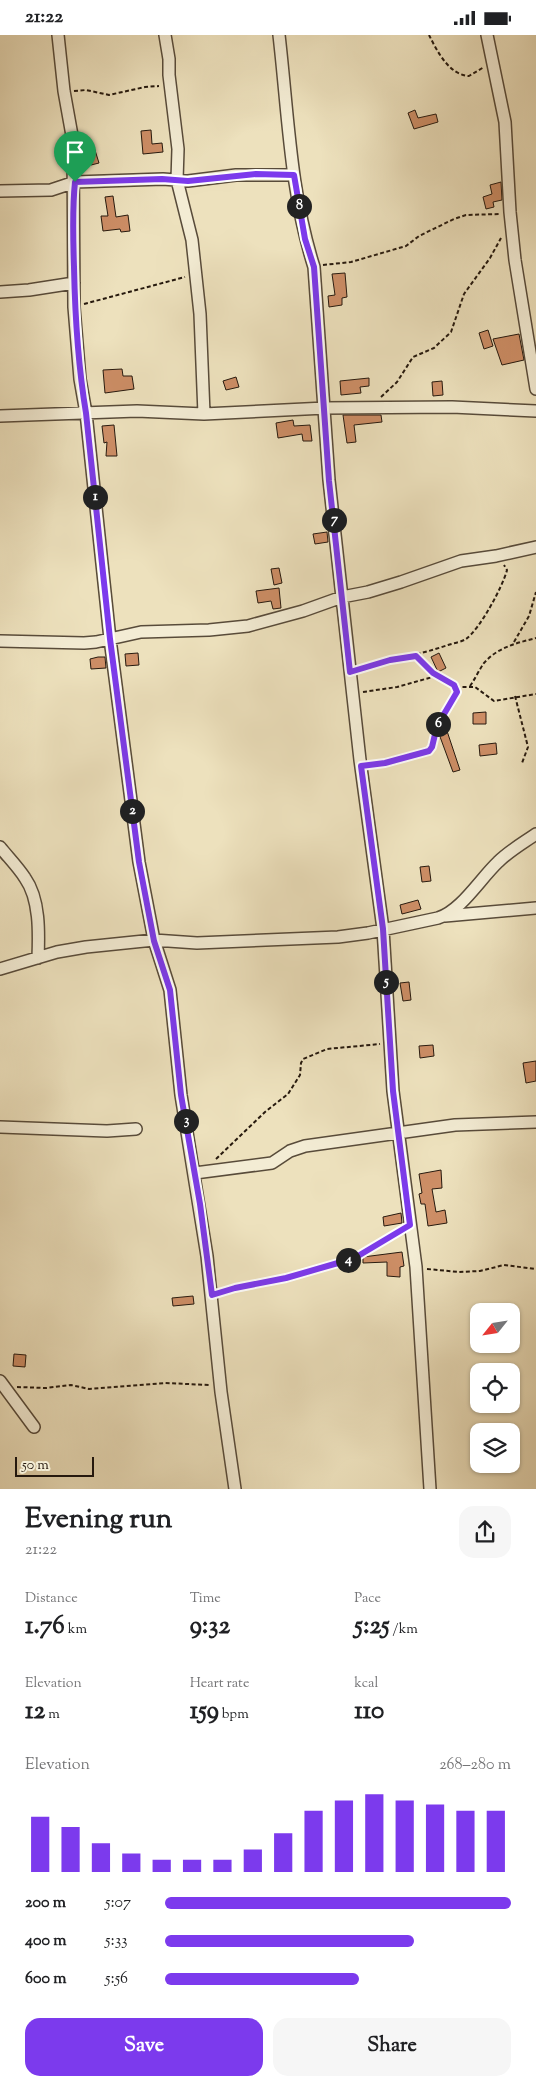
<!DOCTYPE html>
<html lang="en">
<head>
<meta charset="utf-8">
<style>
	:root { --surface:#fff; --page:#f6f6f6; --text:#202124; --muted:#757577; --accent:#7c3aed }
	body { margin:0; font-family:"Sorts Mill Goudy",serif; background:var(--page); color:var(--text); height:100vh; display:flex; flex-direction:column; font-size:19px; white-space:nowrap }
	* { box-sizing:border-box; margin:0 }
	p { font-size:16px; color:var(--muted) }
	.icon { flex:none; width:28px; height:28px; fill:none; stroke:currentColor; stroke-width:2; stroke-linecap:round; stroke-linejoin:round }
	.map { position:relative; height:1454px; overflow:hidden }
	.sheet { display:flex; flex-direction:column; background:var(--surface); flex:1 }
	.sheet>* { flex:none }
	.needle { width:32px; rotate:240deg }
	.controls { position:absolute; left:470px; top:1268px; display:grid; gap:10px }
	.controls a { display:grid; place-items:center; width:50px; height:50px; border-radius:10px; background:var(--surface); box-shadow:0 1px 4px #0004; font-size:25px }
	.scale { position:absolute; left:15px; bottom:12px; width:79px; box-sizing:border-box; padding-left:5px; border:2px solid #26190e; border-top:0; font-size:14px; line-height:18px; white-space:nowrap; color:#26190e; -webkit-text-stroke:4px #f3ecd4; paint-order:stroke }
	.pin { position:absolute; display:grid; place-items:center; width:42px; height:42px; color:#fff; margin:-51px -21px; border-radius:50% 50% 50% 0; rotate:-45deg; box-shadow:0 0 5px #0007 }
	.pin .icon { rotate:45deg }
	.km { position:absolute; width:25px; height:25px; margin:-12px; border-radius:50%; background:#222; color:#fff; font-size:14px; line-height:25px; text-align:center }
	.round { display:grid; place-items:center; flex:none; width:52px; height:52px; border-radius:15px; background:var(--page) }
	.overview { display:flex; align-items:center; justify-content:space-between; height:85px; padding:0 25px }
	h1 { font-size:28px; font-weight:800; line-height:38px }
	.metrics { display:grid; grid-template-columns:repeat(3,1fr); gap:8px; height:85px; padding:5px 25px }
	.metrics div { display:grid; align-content:center }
	.metrics b { font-size:25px; font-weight:800 }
	.metrics small { font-size:14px; font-weight:400 }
	.metrics p { font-size:14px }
	.chart { height:140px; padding:10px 25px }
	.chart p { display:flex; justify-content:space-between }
	.chart svg { width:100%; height:90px; margin-top:5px; stroke:var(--accent); stroke-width:6 }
	.cta { display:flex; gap:10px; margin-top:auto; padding:10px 25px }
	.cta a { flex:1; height:58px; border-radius:15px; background:var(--accent); color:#fff; font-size:20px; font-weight:800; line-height:58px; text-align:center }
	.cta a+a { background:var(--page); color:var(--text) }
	ul { padding:0 25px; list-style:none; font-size:16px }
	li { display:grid; grid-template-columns:80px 60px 1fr; align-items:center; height:38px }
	li i { height:12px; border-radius:6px; background:var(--accent) }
	.status { display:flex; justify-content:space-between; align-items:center; height:35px; padding:0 25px; background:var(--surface); direction:ltr }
	.status svg { height:14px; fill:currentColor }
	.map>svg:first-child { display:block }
</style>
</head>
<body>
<div class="status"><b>21:22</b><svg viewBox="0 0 49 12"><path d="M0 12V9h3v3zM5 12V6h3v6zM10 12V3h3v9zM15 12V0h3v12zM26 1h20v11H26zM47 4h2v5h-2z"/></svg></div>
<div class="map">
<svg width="536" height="1454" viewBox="0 0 536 1454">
	<rect width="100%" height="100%" fill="#ede1bd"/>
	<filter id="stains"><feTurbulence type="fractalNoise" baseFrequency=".004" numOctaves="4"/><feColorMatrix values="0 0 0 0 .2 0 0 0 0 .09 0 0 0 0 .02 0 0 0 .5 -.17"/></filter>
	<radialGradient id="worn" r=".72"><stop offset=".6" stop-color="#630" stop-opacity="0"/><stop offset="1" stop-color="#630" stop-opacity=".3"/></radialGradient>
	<path fill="#cd8e66" stroke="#26190e" d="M415 75 418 83 436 79 438 87 414 94 408 78Z
		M151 95 152 109 162 108 163 117 143 119 141 96Z
		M94 112 99 128 91 130 86 114Z
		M501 147 502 165 493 167 494 172 486 174 483 162 492 159 490 150Z
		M113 161 116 182 128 180 130 196 121 197 120 194 103 196 101 181H108L105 162Z
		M345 238 347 262 342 263V270L329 272 328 261 335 260 332 239Z
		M488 295 493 311 484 314 479 298Z
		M519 299 524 325 502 330 493 304Z
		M122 334 123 341H132L134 354 105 358 103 335Z
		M236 342 239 352 226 355 223 346Z
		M369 343V351L360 352 361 358 341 360 340 346Z
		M442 346 443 360 433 361 432 347Z
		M343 380H381L382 387 354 390 356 407 347 408Z
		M293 385 294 391 310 390 312 406H303L302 399 278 403 276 388Z
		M114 390 117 421H106L107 407 104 408 102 391Z
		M327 497 328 507 315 509 313 499Z
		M279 533 282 548 274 550 271 534Z
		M279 553 281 573 273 574 271 566 258 568 256 556Z
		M138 618 139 630 126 631 125 619Z
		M439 618 446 633 438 637 431 622Z
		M98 622H105L106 633 91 634 90 624Z
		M486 677V689H473V678Z
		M447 696 460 735 453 737 439 699Z
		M496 708 497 719 480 721 479 710Z
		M429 831 431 846 422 847 420 832Z
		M418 865 421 874 402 879 400 870Z
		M409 947 411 965 403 966 400 948Z
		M433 1010 434 1021 420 1023 419 1011Z
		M536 1026V1046L526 1048 523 1028Z
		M441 1135 442 1153 432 1154 436 1177 445 1175 447 1188 428 1191 425 1169H421L419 1159 422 1158 419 1139Z
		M401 1178 402 1188 384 1191 383 1182Z
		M402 1217 404 1231 400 1232V1242L387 1241V1227L363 1228V1222Z
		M193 1261 194 1269 173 1271 172 1263Z
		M14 1319 26 1320 25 1332 13 1331Z"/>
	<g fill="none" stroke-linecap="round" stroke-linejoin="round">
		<defs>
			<path id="street" d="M58 0 64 56 73 106 74 272 80 344 86 378 110 604 139 827 154 905 170 955 181 1060 207 1221 221 1357 235 1454
				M165 0 169 24V40L178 114 177 145 192 205 200 279 204 379
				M279 0C288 77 290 157 314 232L329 445 360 725 383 894 393 1056 416 1232 430 1454
				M487 0 505 87 510 177 515 225 536 354
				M0 156 51 155 75 147 163 144 188 146 236 140H294
				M0 257 29 255 74 248
				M0 381 137 376 204 379 325 373 452 372 536 376
				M0 606 84 608 96 607 141 597 209 595 248 591 303 576 342 562 368 557 401 547 461 526 496 521 536 512
				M0 812C8 822 18 832 25 843 40 864 39 898 38 923
				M445 881 536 873
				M0 934 57 917 86 912 154 905 197 908 338 902 368 898 438 883C461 876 480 844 498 827 509 816 523 808 536 799
				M0 1092 107 1096 136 1094
				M195 1138 272 1128 290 1116 305 1111 455 1090 536 1087
				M0 1346 34 1392"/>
		</defs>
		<use href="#street" stroke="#584b3a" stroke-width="14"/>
		<path stroke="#26190e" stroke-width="2" stroke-dasharray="4 2.5" stroke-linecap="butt" d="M429 0C437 16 449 40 469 41L484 32
			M74 56 86 55 109 60 145 52 159 51
			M323 230 351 227 406 211 419 201 454 184 466 180 500 179
			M84 269 185 242
			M381 362 397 347 413 322 434 313 451 297 464 259 490 223 501 203
			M514 607 529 581 536 557
			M360 634C389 625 419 620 448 610 454 608 461 607 466 604 480 594 503 551 507 535L504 530
			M470 651C475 644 479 635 484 628 498 612 517 608 536 603
			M456 652H475L494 666 536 659
			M363 657 397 652 436 641
			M515 661 528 712 522 728
			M372 730 429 716 433 712 437 691 457 660V654L454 650 433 638 416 621
			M216 1124 265 1077 288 1059 300 1040 301 1028 303 1024 327 1014 380 1009
			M427 1234 459 1237 480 1236 504 1230 536 1234
			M221 1257C266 1244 313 1240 356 1222 371 1215 386 1205 400 1197
			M17 1352 46 1353 71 1350 89 1354 165 1348 209 1350"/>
		<use href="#street" stroke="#f3ecd4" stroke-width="11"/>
	</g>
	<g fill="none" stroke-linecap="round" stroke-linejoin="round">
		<defs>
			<path id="route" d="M256 139 294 140 305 204 314 232 329 446 350 637 390 625 416 621 433 638 454 650 457 657 437 691 432 712 429 716 385 728 361 731 383 894 393 1056 410 1190 358 1221 338 1228 286 1243 235 1253 212 1260 200 1169 181 1060 170 955 154 906 139 827 110 604 86 378C78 330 75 281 74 232 73 203 72 175 75 147L162 144 188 146Z"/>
		</defs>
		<use href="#route" stroke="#fff" stroke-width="10"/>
		<use href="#route" stroke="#7c3aed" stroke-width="6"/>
	</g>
	<rect width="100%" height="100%" filter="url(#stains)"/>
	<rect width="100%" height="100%" fill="url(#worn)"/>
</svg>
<div class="controls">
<a><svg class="needle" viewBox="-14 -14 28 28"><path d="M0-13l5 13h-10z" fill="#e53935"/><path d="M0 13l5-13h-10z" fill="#757577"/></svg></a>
<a><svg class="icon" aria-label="locate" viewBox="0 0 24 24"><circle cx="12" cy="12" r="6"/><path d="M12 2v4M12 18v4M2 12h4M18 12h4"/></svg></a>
<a><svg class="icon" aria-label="layers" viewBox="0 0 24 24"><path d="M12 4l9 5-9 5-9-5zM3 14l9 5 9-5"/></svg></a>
</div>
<div class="scale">50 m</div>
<div class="pin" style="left:75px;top:147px;background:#1e9e55"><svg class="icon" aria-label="arrive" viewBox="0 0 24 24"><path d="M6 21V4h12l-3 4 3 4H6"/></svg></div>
<b class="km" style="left:95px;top:462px">1</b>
<b class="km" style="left:132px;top:776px">2</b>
<b class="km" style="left:186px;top:1086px">3</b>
<b class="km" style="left:348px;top:1225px">4</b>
<b class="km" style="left:386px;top:947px">5</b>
<b class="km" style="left:438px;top:689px">6</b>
<b class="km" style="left:334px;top:485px">7</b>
<b class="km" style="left:299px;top:171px">8</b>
</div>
<section class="sheet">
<div class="overview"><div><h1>Evening run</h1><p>21:22</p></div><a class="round"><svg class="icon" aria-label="share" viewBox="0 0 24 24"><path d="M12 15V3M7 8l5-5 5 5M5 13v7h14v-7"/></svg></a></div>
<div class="metrics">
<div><p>Distance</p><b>1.76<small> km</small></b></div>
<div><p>Time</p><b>9:32</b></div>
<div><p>Pace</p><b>5:25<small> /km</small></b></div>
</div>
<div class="metrics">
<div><p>Elevation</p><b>12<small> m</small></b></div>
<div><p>Heart rate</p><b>159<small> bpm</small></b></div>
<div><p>kcal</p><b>110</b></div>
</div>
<div class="chart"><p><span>Elevation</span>268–280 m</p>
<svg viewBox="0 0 160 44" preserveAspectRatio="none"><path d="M5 44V17M15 44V22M25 44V30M35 44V35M45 44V38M55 44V38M65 44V38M75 44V33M85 44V25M95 44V14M105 44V9M115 44V6M125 44V9M135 44V11M145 44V14M155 44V14"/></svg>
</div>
<ul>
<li><b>200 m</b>5:07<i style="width:100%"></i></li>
<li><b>400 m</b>5:33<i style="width:72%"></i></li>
<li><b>600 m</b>5:56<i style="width:56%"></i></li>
</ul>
<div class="cta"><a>Save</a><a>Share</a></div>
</section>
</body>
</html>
